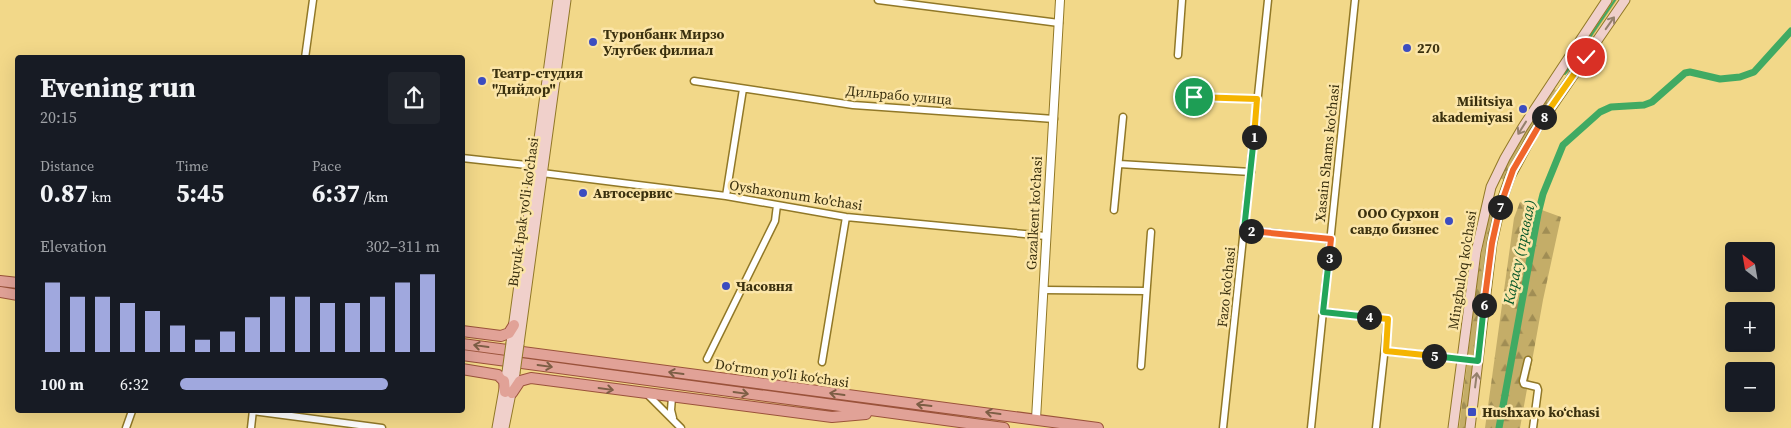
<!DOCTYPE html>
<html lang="en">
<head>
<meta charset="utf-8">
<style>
	:root { --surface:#171b24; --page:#20242c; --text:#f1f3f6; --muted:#9ea1a6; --accent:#a0a8de }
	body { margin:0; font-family:"Source Serif 4",serif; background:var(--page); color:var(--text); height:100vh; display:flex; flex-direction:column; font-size:19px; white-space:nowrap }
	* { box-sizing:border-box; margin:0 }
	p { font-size:16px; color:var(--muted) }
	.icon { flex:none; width:28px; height:28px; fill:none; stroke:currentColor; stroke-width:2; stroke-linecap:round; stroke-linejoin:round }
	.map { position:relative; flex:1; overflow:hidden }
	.sheet { position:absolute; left:15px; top:55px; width:450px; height:358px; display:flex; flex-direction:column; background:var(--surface); border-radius:5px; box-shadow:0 5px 20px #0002 }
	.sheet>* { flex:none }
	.needle { width:32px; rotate:329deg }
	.buttons { position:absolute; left:1725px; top:242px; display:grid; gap:10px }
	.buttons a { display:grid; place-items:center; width:50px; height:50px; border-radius:5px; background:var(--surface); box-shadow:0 5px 20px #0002; font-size:25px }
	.pin { position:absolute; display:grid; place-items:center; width:42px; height:42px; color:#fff; margin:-21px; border:2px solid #fff; border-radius:50%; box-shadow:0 1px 5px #0007 }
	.km { position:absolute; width:25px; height:25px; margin:-12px; border-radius:50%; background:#222; color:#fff; font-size:14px; line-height:25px; text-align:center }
	.round { display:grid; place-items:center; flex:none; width:52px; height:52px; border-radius:5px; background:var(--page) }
	.overview { display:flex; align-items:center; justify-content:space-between; height:85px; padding:0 25px }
	h1 { font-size:28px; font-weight:700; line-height:38px }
	.figures { display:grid; grid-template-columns:repeat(3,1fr); gap:8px; height:85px; padding:5px 25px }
	.figures div { display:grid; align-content:center }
	.figures b { font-size:25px; font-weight:700 }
	.figures small { font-size:14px; font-weight:400 }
	.figures p { font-size:14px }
	.chart { height:140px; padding:10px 25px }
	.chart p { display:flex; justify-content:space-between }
	.chart svg { width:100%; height:90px; margin-top:5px; stroke:var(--accent); stroke-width:6 }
	ul { padding:0 25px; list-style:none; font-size:16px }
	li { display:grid; grid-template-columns:80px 60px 1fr; align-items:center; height:38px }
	li i { height:12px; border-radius:6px; background:var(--accent) }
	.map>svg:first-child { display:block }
</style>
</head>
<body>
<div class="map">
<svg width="1791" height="428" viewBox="0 0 1791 428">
	<defs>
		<pattern id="forest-firs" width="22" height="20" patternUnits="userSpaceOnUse" patternTransform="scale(1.25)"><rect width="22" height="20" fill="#c4ad68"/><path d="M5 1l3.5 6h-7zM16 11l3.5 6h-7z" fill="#a08d54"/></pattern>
	</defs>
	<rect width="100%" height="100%" fill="#f2d889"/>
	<path fill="url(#forest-firs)" d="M1612 0H1617L1567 74 1564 72Z
		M1553 88 1556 90 1520 146 1504 180 1500 178 1514 150Z
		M1493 201 1496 202 1487 248 1473 355 1468 354C1475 303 1479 251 1493 201Z
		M1520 202 1561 217 1543 300 1520 428H1485L1514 218Z
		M1467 365 1473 366 1465 428H1459Z"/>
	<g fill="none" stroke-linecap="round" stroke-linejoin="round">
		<path stroke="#40aa63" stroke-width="2" d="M1565 74 1615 0"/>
		<path stroke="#40aa63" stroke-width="7" d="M1499 428 1538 214 1543 194 1563 145 1600 112 1611 107 1644 105 1652 102 1685 73 1690 72 1720 79 1740 77 1754 72 1791 31"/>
		<defs>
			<path id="minor" d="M878 0 1059 23
				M1178 55 1182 0
				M305 58 313 0
				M694 81 853 105 1054 119
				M1194 97 1257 99
				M462 158 536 166
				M1119 164 1251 172
				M542 173 726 196 846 217 1046 236
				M726 196 743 89
				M1114 210 1123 117
				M1245 230 1331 239
				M1044 290 1146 291
				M1323 312 1388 319 1376 428
				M1386 351 1462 359
				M707 359 775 221 777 205
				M1528 360 1523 381 1524 384 1537 387 1538 390 1533 428
				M822 362 846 217
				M1141 366 1151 232
				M647 394 681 428
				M672 397 671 410 673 418
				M253 411 382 428
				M126 428 132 411
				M251 428 253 410
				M1223 428 1268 0
				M1311 428 1355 0"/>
			<path id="tertiary" d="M1036 419 1060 0"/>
			<path id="secondary" d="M511 343 558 0
				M519 344 566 0
				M497 428 507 372
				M504 428 515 373
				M1453 428 1476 252 1491 187 1505 158 1523 127 1607 0
				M1470 428 1492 243 1501 203 1510 177 1533 134 1625 0"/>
			<path id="primary" d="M0 281 18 283
				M0 292 18 295
				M462 331 501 336 509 333 514 325
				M462 344 1098 428
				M462 355 1004 428
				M462 369 498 375 504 381 505 392
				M512 393 520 381 531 378 832 417 866 414"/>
		</defs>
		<use href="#minor" stroke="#917827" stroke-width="9"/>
		<use href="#tertiary" stroke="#917827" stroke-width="10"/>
		<use href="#secondary" stroke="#917827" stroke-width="11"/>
		<use href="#primary" stroke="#9a523a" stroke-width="12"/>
		<use href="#minor" stroke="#fff" stroke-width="6"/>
		<use href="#tertiary" stroke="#fff" stroke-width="8"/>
		<use href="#secondary" stroke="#f0d0cb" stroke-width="9"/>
		<use href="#primary" stroke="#e1a297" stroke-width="10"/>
		<defs>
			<path id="secondary-bridge" d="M507 372 511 343
				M515 373 519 344"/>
		</defs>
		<use href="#secondary-bridge" stroke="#917827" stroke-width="11" stroke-linecap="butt"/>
		<use href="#secondary-bridge" stroke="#f0d0cb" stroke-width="9"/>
	</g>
	<defs><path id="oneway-shaft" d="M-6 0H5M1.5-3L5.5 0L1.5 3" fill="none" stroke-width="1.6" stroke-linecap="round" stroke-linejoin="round" transform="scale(1.25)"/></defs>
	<g stroke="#95806c">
		<use href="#oneway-shaft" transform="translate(1610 23) rotate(-55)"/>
		<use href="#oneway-shaft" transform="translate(1522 128) rotate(122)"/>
		<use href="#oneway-shaft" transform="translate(1476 380) rotate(-83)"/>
	</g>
	<g stroke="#7d5e45">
		<use href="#oneway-shaft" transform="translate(481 346) rotate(-172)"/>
		<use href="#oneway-shaft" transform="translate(545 366) rotate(8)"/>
		<use href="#oneway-shaft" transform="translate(676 373) rotate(-172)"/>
		<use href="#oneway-shaft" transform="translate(606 389) rotate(8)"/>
		<use href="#oneway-shaft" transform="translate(741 393) rotate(8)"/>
		<use href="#oneway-shaft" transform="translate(837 394) rotate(-172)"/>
		<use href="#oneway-shaft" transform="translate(924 405) rotate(-173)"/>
		<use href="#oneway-shaft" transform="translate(993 413) rotate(-172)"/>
	</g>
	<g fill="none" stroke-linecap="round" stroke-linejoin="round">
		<defs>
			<path id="split-1" d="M1194 97 1257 99 1254 137"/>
			<path id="split-2" d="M1251 231 1244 230 1254 137"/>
			<path id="split-3" d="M1251 231 1331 239 1329 258"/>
			<path id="split-4" d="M1329 258 1323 312 1369 317"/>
			<path id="split-5" d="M1369 317 1388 319 1386 351 1434 356"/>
			<path id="split-6" d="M1434 356 1478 361 1484 305"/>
			<path id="split-7" d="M1484 305 1492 243 1500 207"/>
			<path id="split-8" d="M1500 207 1513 170 1544 117"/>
			<path id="split-9" d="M1544 117 1586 57"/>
		</defs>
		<use href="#split-1" stroke="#fff" stroke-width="10"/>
		<use href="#split-2" stroke="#fff" stroke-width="10"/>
		<use href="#split-3" stroke="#fff" stroke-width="10"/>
		<use href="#split-4" stroke="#fff" stroke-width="10"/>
		<use href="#split-5" stroke="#fff" stroke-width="10"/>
		<use href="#split-6" stroke="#fff" stroke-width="10"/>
		<use href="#split-7" stroke="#fff" stroke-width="10"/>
		<use href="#split-8" stroke="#fff" stroke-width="10"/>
		<use href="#split-9" stroke="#fff" stroke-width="10"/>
		<use href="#split-1" stroke="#f5b400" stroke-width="6"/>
		<use href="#split-2" stroke="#22a559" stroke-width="6"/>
		<use href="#split-3" stroke="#f0652b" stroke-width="6"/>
		<use href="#split-4" stroke="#22a559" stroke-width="6"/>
		<use href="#split-5" stroke="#f5b400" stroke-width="6"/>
		<use href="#split-6" stroke="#22a559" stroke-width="6"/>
		<use href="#split-7" stroke="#f0652b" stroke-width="6"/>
		<use href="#split-8" stroke="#f0652b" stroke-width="6"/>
		<use href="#split-9" stroke="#f5b400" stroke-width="6"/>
	</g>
	<g fill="#3c4dc0" stroke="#fbe5a8" stroke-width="2">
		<circle cx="593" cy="42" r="5"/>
		<circle cx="1407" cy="48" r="5"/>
		<circle cx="482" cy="81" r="5"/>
		<circle cx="1523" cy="109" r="5"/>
		<circle cx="583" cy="193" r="5"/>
		<circle cx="1449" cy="221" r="5"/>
		<circle cx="726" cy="286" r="5"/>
		<rect x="1467" y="407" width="10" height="10" rx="2.5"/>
	</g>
	<g text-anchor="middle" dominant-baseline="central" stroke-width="5" stroke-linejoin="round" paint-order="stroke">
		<g font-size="14" font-weight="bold" fill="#3a300e" stroke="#fbe5a8" text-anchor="start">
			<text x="603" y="34">Туронбанк Мирзо<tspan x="603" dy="16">Улугбек филиал</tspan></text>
			<text x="1417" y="48">270</text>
			<text x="492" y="73">Театр-студия<tspan x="492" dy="16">"Дийдор"</tspan></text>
			<text x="1513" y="101" text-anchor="end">Militsiya<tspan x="1513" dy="16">akademiyasi</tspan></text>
			<text x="593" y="193">Автосервис</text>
			<text x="1439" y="213" text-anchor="end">ООО Сурхон<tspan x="1439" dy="16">савдо бизнес</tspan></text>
			<text x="736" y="286">Часовня</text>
			<text x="1482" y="412">Hushxavo koʻchasi</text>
		</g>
		<g font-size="14" fill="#3a300e" stroke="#fbe5a8">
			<text transform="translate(899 95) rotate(5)">Дильрабо улица</text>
			<text transform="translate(1327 153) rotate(-84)">Xasain Shams ko'chasi</text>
			<text transform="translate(796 195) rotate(9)">Oyshaxonum ko'chasi</text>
			<text transform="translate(523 212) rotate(-82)">Buyuk Ipak yo'li ko'chasi</text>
			<text transform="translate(1034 213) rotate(-87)">Gazalkent ko'chasi</text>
			<text transform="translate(1462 270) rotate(-81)">Mingbuloq ko'chasi</text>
			<text transform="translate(1226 287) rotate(-84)">Fazo ko'chasi</text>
			<text transform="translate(782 373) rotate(8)">Do‘rmon yo‘li ko‘chasi</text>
		</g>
		<g font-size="15" font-style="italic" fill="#065729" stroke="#fbe5a8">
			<text transform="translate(1519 252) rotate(-78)">Карасу (правая)</text>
		</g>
	</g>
</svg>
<div class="buttons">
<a><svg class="needle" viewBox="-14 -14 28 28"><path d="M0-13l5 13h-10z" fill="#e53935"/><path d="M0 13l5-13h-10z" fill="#9ea1a6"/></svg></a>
<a>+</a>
<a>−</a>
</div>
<div class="pin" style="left:1194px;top:97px;background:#1e9e55"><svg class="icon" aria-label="arrive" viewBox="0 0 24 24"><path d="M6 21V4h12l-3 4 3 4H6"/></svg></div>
<div class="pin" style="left:1586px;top:57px;background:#d93025"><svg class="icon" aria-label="check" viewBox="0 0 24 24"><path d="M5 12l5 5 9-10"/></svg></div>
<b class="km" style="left:1254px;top:137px">1</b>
<b class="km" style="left:1251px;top:231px">2</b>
<b class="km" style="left:1329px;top:258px">3</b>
<b class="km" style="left:1369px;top:317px">4</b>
<b class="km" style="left:1434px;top:356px">5</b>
<b class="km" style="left:1484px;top:305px">6</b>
<b class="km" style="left:1500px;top:207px">7</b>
<b class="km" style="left:1544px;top:117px">8</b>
<section class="sheet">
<div class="overview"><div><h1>Evening run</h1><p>20:15</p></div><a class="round"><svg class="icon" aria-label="share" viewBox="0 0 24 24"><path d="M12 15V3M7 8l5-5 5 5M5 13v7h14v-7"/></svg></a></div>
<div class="figures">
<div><p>Distance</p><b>0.87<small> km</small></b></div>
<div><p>Time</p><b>5:45</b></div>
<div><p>Pace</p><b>6:37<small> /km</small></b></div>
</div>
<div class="chart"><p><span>Elevation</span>302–311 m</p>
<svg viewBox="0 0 160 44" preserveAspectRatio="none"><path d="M5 44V10M15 44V17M25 44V17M35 44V20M45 44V24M55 44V31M65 44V38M75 44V34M85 44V27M95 44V17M105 44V17M115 44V20M125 44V20M135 44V17M145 44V10M155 44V6"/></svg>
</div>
<ul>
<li><b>100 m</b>6:32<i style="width:80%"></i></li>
</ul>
</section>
</div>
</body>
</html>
